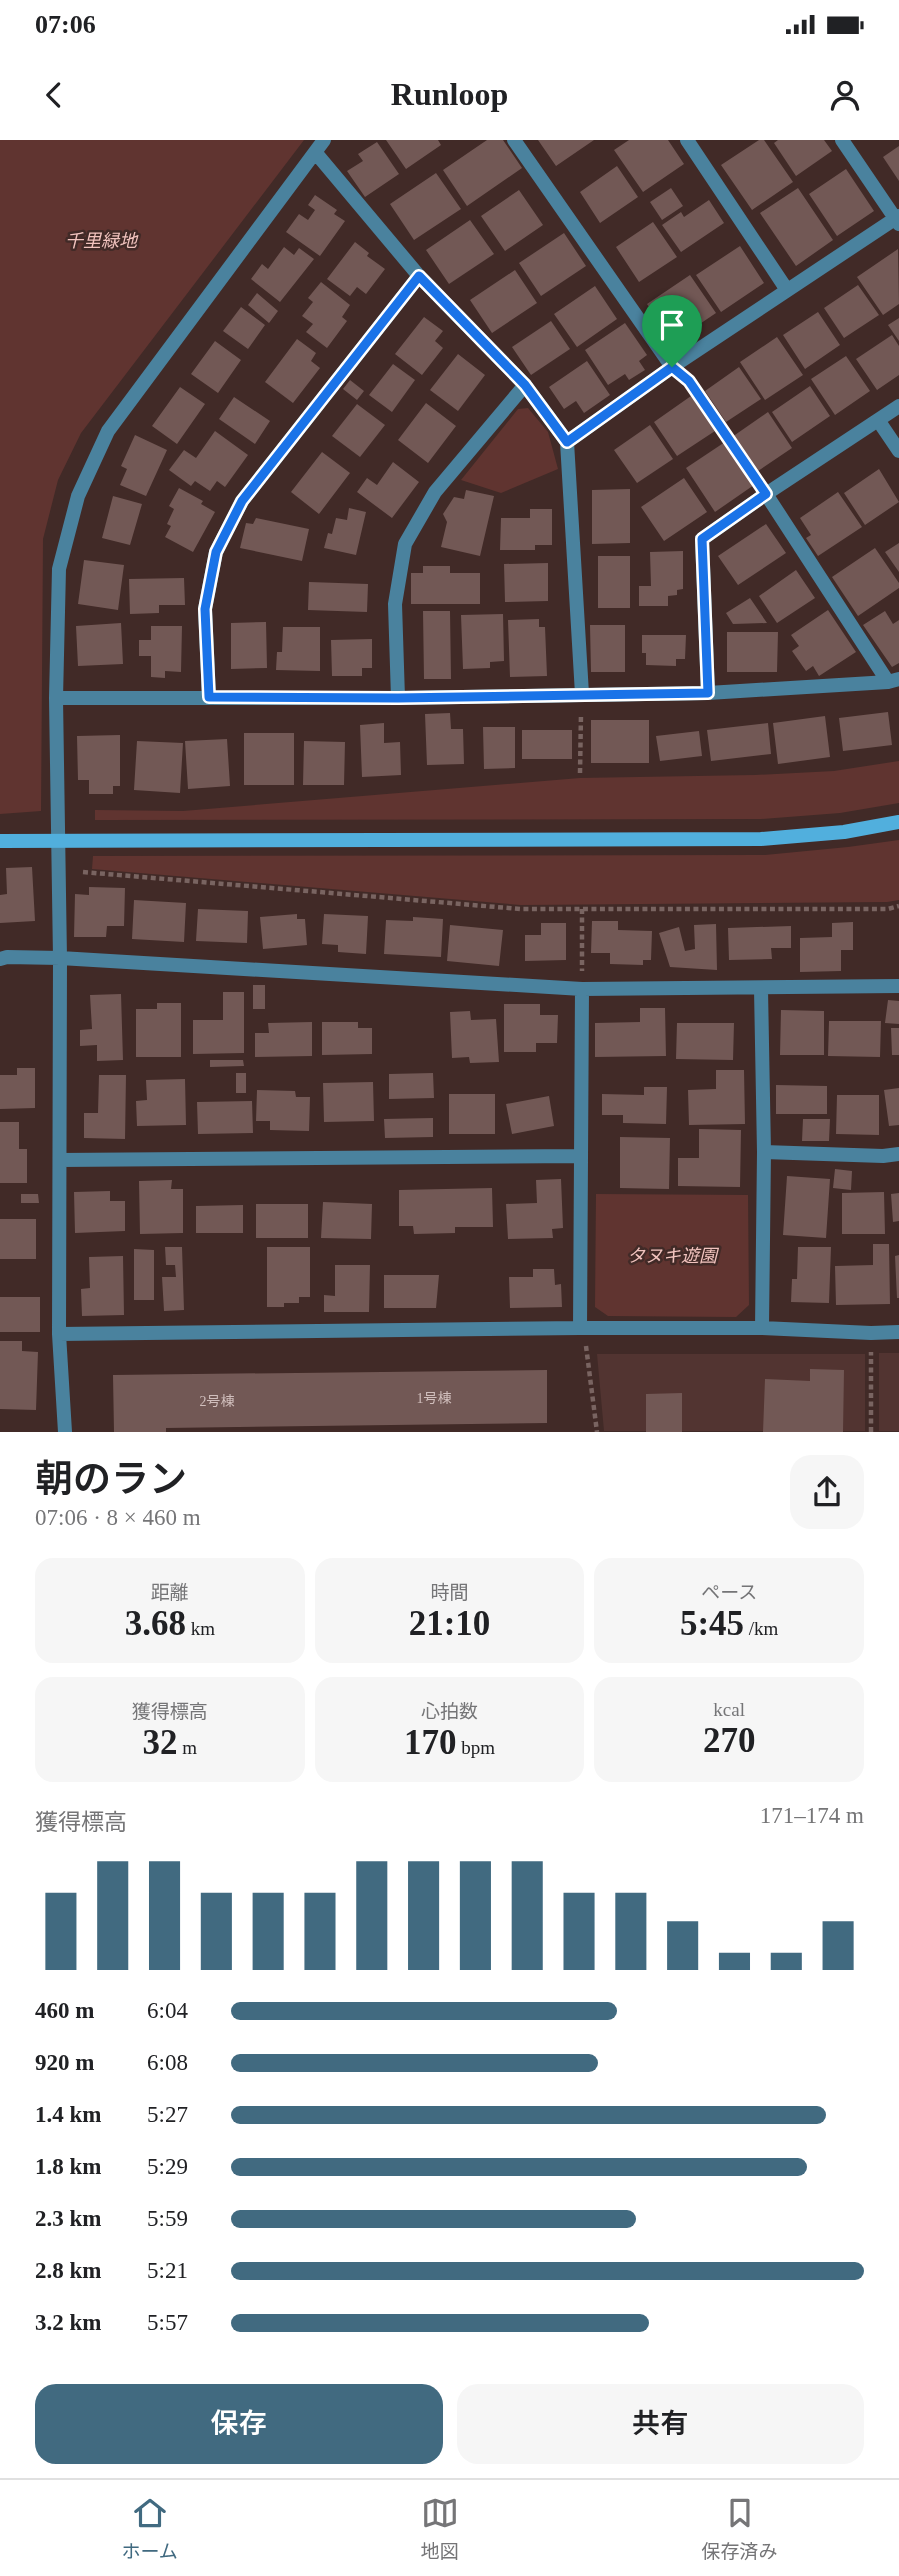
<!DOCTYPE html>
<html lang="ja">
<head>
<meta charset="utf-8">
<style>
	:root { --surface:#fff; --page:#f6f6f6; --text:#202124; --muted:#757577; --line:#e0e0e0; --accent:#416a80 }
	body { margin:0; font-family:"Times New Roman","Noto Sans JP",serif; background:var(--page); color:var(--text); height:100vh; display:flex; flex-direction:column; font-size:26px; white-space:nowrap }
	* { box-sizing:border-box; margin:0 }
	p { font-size:23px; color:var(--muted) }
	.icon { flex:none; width:38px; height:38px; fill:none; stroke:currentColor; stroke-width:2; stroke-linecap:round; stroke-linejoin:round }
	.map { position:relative; height:1292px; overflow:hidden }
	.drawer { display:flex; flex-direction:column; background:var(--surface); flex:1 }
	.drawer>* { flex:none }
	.pin { position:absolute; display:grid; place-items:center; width:60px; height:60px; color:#fff; margin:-72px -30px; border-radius:50% 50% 50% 0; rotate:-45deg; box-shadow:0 0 7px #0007 }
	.pin .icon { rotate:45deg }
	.round { display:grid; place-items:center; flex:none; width:74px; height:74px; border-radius:21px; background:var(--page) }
	.overview { display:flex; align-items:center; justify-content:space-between; height:119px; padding:0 35px }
	h1 { font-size:38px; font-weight:600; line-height:52px }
	.figures { display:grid; grid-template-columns:repeat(3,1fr); gap:10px; height:119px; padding:7px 35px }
	.figures div { display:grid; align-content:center; border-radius:18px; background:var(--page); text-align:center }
	.figures b { font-size:35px; font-weight:600 }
	.figures small { font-size:19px; font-weight:400 }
	.figures p { font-size:19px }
	.chart { height:196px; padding:14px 35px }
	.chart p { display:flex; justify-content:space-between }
	.chart svg { width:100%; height:126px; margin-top:7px; stroke:var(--accent); stroke-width:6 }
	.action { display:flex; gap:14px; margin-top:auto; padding:14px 35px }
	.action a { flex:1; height:80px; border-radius:21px; background:var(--accent); color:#fff; font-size:28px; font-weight:600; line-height:80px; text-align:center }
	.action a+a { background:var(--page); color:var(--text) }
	ul { padding:0 35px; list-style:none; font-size:23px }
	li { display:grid; grid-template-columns:112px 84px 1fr; align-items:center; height:52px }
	li i { height:18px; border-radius:9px; background:var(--accent) }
	.status { display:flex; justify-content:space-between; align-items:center; height:49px; padding:0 35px; background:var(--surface); direction:ltr }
	.status svg { height:19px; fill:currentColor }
	header { display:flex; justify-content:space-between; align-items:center; height:91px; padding:0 35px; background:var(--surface); font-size:32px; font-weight:600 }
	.dock { display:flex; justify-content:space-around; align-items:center; height:98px; border-top:2px solid var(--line); background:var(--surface); font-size:19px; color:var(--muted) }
	.dock a { display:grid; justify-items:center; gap:4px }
	.dock .current { color:var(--accent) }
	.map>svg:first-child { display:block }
</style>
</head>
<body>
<div class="status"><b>07:06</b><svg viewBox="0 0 49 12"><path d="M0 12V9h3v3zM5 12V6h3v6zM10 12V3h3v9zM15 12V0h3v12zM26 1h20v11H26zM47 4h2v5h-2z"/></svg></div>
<header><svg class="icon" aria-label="back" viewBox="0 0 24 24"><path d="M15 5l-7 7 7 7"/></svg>Runloop<svg class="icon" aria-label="person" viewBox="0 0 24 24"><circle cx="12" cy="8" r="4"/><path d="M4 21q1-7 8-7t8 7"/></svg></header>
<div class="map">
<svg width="899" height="1292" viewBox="0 0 899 1292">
	<rect width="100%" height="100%" fill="#412a27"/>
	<path fill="#523431" d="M879 1213H899V1291H879Z
		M597 1214H865V1291H604Z"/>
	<path fill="#603430" d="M0 0H304L81 293 58 340 43 399 41 671 0 674Z
		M528 268 548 292 558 329 501 353 461 340 518 269Z
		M899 621V663L840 673 761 679 95 680V670L183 671 580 638 755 635 834 631Z
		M899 700V760L887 762 521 765 92 729 93 716 765 715 848 707Z
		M596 1054 748 1055 749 1165 736 1177 608 1176 595 1167Z"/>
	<path fill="#725855" d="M386 0H438L441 5 406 29Z
		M487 0H503L522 28 467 66 443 30Z
		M538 0H594L556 26Z
		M629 0H668L684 24 643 52 614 10Z
		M759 0H764L793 42 752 70 721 25Z
		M778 0H824L832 11 796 36 774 3Z
		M377 2 399 34 365 57 347 31 363 21 358 14Z
		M899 6V41L883 17Z
		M617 26 638 57 600 83 580 52Z
		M846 29 874 71 837 96 809 54Z
		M436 33 461 69 414 100 390 64Z
		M671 48 683 66 662 80 650 62Z
		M798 48 833 100 796 126 760 73Z
		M519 50 543 85 505 111 481 76Z
		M315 55 337 70 334 74 345 81 320 116 286 92 299 74 308 80 315 70 308 65Z
		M709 60 724 83 681 112 662 85 681 72 684 77Z
		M470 80 494 114 449 144 426 110Z
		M653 82 677 117 639 142 616 107Z
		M564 93 586 126 541 156 519 123Z
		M355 102 369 113 367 116 385 129 366 154 357 147 350 156 327 139Z
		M740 106 764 143 721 172 696 135Z
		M284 107 294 115 299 108 314 119 280 162 251 139 262 124 268 129Z
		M898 109 899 164 883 175 857 137Z
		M515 130 537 163 492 193 470 160Z
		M690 135 716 173 673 202 647 164Z
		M321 142 350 165 342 177 347 181 327 208 306 192 313 184 302 176 313 162 308 158Z
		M858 145 879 175 844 198 824 168Z
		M595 146 617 179 577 207 554 174Z
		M257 153 278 171 269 183 248 165Z
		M241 167 265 185 248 209 223 191Z
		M818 172 840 205 805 229 783 195Z
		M424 177 443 191 435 201 443 208 422 235 395 214Z
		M899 178V201L888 185Z
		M551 181 570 209 531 235 512 207Z
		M625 183 647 215 639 221 645 230 629 240 625 234 608 245 585 210Z
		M892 195 899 206V235L877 250 856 219Z
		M777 197 803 235 765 260 740 222Z
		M297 199 316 213 311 221 320 228 293 263 265 242Z
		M215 201 241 220 218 253 191 234Z
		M458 214 485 235 458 271 430 250Z
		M846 216 870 251 835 275 811 239Z
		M587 221 610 255 584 273 576 261 564 269 549 247Z
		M393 224 415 240 392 272 369 255Z
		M739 227 761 259 726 282 705 251Z
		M350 240 364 251 357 260 343 249Z
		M810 246 830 276 792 302 772 272Z
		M180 247 205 264 177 304 152 286Z
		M691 256 715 291 677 316 654 282Z
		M234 257 270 281 255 304 219 279Z
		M426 263 456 286 428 323 398 300Z
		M357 264 385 285 360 317 332 296Z
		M768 272 792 308 755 333 732 297Z
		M650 285 673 319 637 343 614 310Z
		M215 291 248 315 225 347 217 341 210 351 195 341 191 346 169 330 184 310 196 318Z
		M135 295 167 310 146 356 120 345 127 329 121 326Z
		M725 302 754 345 715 372 686 328Z
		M322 312 350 333 319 374 291 352Z
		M393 322 419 342 392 378 357 352 367 338 377 345Z
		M879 329 899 362 865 385 844 353Z
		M684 338 707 372 664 401 641 367Z
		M179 348 203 361 201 364 215 372 193 412 165 397 171 386 167 384 174 369 169 366Z
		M630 349V403L592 404V350Z
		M466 350 494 356 480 416 441 407 447 382 443 374 454 357 464 359Z
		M838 352 862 387 818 416 806 398 811 395 800 378Z
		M113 356 142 364 130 405 102 398Z
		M349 368 366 372 356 415 324 408 328 393 332 394 336 378 347 380Z
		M530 369H552V405H535V410H500L501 378H530Z
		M256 378 309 389 302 421 240 408 246 383 253 384Z
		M766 384 786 413 738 445 718 416Z
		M899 403V432L885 412Z
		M875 408 899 443V448L858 476 832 437Z
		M683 411V449L677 450V455L668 456V466H639V446H651L650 412Z
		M598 416H630V468H598Z
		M84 420 124 425 118 470 78 464Z
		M548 423V461L505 462 504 424Z
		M423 426H450V433H480V464H411V433H423Z
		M796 430 815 458 777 483 759 456Z
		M184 438 185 465H159V473L130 474 129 439Z
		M309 442 368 444 367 472 308 470Z
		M750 458 767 483 733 484 726 473Z
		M828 470 856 512 819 536 813 526 806 531 792 511 799 506 791 495Z
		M423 471H450L451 539H424Z
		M885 471 893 484 899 480V523L892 527 863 485Z
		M503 474 504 521 490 522V528L463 529 461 475Z
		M539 479V487H545L547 536 510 537 508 480Z
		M266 482 267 528 231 529V483Z
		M121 483 123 524 78 526 76 486Z
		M590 485H625V532H591Z
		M151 486H182L181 532 165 531V538L151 537V516H139V500H151Z
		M283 487H320V531L276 530 277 512H282Z
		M727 492H778L777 532H727Z
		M642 495H686L685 519H676V526L646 525V513H642Z
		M372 499V528H362V536H332L331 500Z
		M888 572 892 605 843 611 839 578Z
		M450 573 451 589H463L464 624 427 625 425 574Z
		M825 576 830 617 778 624 773 583Z
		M591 580H649V623H591Z
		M384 583V603L400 602 401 635 362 637 360 585Z
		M768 583 771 614 711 621 707 590Z
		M483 587H515V628L484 629Z
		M522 590H572V619H522Z
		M699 591 702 616 660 621 656 596Z
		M244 593H294V645H244Z
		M120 595V646H113V654H89V640H78L77 596Z
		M227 599 230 646 188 649 185 601Z
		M137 601 183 603 180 653 134 650Z
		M304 601 345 602 344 645H303Z
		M32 727 35 781 0 783V755L7 754 6 728Z
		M89 747 125 748 124 786H107L106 797H74L75 754 89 755Z
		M134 760 186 763 184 802 132 799Z
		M198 769 248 771 247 803 196 801Z
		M297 774V779H305L307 805 263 809 260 777Z
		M324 774 368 776 366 814 338 812V805L322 804Z
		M413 777 443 779 441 817 384 814 386 780 413 781Z
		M592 781H618V790L652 791 651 820H643V825L610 824V813H591Z
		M853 782V810H841V831L800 832V798L832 797V783Z
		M541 783H566V820L525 821V795H541Z
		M716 784 717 830 670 827 659 793 679 787 685 811 695 809 694 785Z
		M450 785 503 790 499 826 447 821Z
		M791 786V808H771L772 819 729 820 728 788Z
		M253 845H265V869H253Z
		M223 852H244V913L193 914V880H223Z
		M121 854 123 920 97 921V905L80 906V890L92 889 90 855Z
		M888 860 899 861V884L885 883Z
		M157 863H181V917H136V869H157Z
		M504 864H540V875H558L557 903H536V912H504Z
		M640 868H665L666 916 595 917V883L640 882Z
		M781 870 824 871V915H780Z
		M470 871 471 880 496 879 499 922 470 923 469 917 452 918 450 872Z
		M829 881H881L880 917 828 916Z
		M312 882V916L255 917V893H269L268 883Z
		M322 882H358V888H372V914L322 915Z
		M677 883H734L733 920 676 919Z
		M891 888H899V915H892Z
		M210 920H243L244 926 210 927Z
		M17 928H35V968L0 969V935H17Z
		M716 930H744L745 984 689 985 688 950 716 949Z
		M236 933H246V953H236Z
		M433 933 434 958 389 959V934Z
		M99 935H126L125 999 84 998V973H98Z
		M185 939 186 985 137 986 136 961 147 960 146 940Z
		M373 942 374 981 324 982 323 943Z
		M776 945 827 946V974H776Z
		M644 947H667L666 984 623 983V975H602V954L644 955Z
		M899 948V985L889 986 884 950Z
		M257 950 295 951 296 957H310L309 991 270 990V981H256Z
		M449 954H495V994H449Z
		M837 955H879V995L836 994Z
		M549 956 554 986 512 994 506 964Z
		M252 961 253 993 198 994 197 962Z
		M433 978V997L385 998 384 979Z
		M803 979H830L829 1001H802Z
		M0 982H19V1009H27V1043H0Z
		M699 989 741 990 740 1047 678 1046V1018H699Z
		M620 997 670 998 669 1049 620 1048Z
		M835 1029 852 1031 851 1050 833 1048Z
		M787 1036 830 1039 826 1098 783 1095Z
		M561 1039 563 1088 552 1089 553 1098 508 1099 506 1064 537 1063 536 1040Z
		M172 1040 171 1049H183V1093L140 1094 139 1041Z
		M492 1048 493 1087H455V1093L414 1094 413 1086H399V1050Z
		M110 1051V1061H125V1091L75 1093 74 1052Z
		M884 1052 885 1094H842V1053Z
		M899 1053V1081L893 1082 891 1054Z
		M21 1054H38L39 1063H21Z
		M323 1062 372 1064 371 1099 321 1098Z
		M256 1064H308V1098H256Z
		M243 1065V1093H196V1066Z
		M0 1079H36V1119H0Z
		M873 1104H889L890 1164 836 1165 835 1126 873 1125Z
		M165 1107H182L184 1170 164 1171 162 1137H176L175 1125H166Z
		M267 1107H310V1157H299V1163H284V1167H267Z
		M798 1107H831L829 1163 791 1162 792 1139H797Z
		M134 1109 154 1110V1160H134Z
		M899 1115V1158H897L895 1116Z
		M123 1116 124 1175 82 1176 81 1149 90 1148 89 1117Z
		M335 1125H370L369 1172H324V1155L335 1156Z
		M533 1129H554L555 1145 561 1144 562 1167 510 1168 509 1137H533Z
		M384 1135H439L436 1168H384Z
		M0 1157H40V1192H0Z
		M0 1201H22V1211L38 1212 36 1270 0 1269Z
		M810 1229 844 1230 843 1292H763L765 1239 810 1241Z
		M547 1230V1283L166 1288V1292H114L113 1235Z
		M682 1253V1292H646V1254Z"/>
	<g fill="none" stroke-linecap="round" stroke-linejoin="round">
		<path stroke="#796461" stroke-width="4.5" stroke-dasharray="5 3.5" stroke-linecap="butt" d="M687 239 756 338
			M580 633 581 574
			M83 732 520 769H888L899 766
			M582 769V831
			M586 1206 597 1292
			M871 1292V1212"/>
		<path stroke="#4a829e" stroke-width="14" d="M514 0 672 227
			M687 0 787 150
			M842 0 899 84
			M315 12 419 136 525 245 567 302 672 227 899 76
			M878 280 899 311
			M567 302 582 554
			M766 354 888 542
			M708 553 702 399 766 354 899 266
			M209 557 205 469 216 412 242 361 419 136
			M56 558H398L708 553 888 542 899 539
			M398 558 395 464 405 404 435 352 525 245
			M0 819 7 817 60 818 582 849 899 846
			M761 849 764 1012 762 1188
			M764 1012 883 1016 899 1014
			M60 1020 581 1016
			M580 1188 582 849
			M59 1194 580 1188H762L871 1193 899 1192
			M65 1292 59 1194 60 818 56 558 59 429 78 356 108 291 324 0"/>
		<path stroke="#51afdd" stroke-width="14" d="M0 701 761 699 844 692 899 682"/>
	</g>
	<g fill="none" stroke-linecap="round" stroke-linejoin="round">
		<defs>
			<path id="route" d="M419 136 525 245 567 302 672 227 689 241 766 354 702 399 708 553 398 558 209 557 205 469 216 412 242 361Z"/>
		</defs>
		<use href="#route" stroke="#fff" stroke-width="14"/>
		<use href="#route" stroke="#1a73e8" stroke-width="9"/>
	</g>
	<g text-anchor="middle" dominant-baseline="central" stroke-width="5" stroke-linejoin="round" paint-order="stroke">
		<g font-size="14" fill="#d1bfbd">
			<text x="434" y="1258">1号棟</text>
			<text x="217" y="1261">2号棟</text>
		</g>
		<g font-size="18" font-style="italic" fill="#f1c3be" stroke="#412a27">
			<text x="101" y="101">千里緑地</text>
			<text x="672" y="1116">タヌキ遊園</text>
		</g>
	</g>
</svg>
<div class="pin" style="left:672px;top:227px;background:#1e9e55"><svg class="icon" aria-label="arrive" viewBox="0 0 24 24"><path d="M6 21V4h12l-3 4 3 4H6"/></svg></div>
</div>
<section class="drawer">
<div class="overview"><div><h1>朝のラン</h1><p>07:06 · 8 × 460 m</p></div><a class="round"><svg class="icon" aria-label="share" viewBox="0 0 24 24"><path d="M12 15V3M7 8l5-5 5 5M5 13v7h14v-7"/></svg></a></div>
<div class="figures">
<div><p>距離</p><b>3.68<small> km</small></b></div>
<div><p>時間</p><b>21:10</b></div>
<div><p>ペース</p><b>5:45<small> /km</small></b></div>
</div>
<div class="figures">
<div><p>獲得標高</p><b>32<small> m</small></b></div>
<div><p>心拍数</p><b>170<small> bpm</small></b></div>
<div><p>kcal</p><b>270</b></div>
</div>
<div class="chart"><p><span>獲得標高</span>171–174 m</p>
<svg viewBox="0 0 160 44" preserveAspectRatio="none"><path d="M5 44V17M15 44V6M25 44V6M35 44V17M45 44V17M55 44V17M65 44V6M75 44V6M85 44V6M95 44V6M105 44V17M115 44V17M125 44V27M135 44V38M145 44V38M155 44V27"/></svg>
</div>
<ul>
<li><b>460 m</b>6:04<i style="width:61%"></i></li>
<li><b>920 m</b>6:08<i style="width:58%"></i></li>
<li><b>1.4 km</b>5:27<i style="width:94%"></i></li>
<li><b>1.8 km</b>5:29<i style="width:91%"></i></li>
<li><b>2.3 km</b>5:59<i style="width:64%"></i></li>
<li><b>2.8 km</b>5:21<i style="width:100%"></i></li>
<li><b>3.2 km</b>5:57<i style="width:66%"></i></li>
</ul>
<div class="action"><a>保存</a><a>共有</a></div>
</section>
<nav class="dock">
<a class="current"><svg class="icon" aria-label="home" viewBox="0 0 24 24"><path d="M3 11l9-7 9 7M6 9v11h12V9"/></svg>ホーム</a>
<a><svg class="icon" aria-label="map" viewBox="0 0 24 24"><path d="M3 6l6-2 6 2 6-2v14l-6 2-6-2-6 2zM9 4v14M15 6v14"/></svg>地図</a>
<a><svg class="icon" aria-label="saved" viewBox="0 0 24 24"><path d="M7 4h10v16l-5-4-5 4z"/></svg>保存済み</a>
</nav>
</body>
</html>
